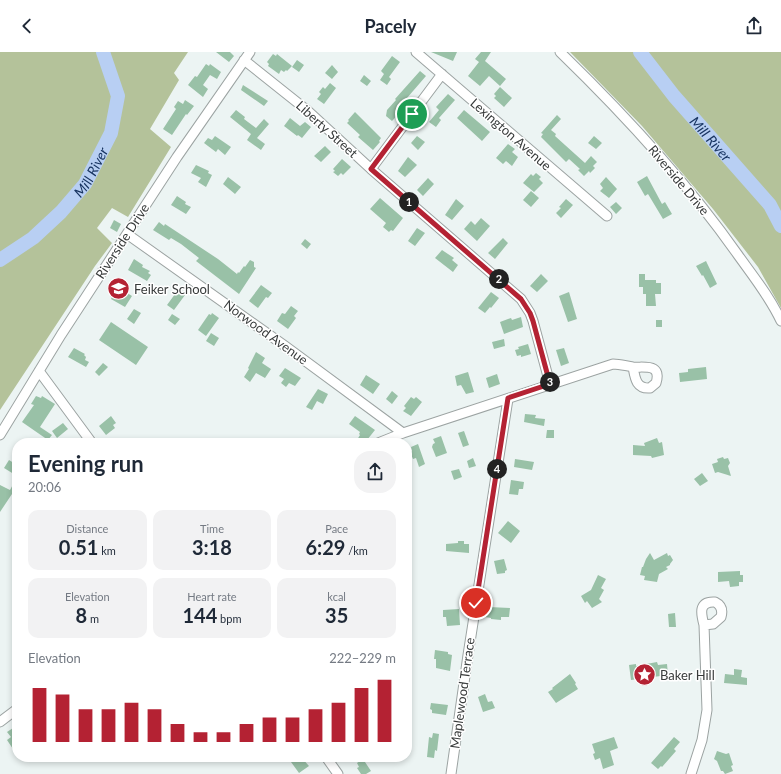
<!DOCTYPE html>
<html lang="en">
<head>
<meta charset="utf-8">
<style>
	:root { --surface:#fff; --page:#f2f2f3; --text:#1f2937; --muted:#747a83; --accent:#b42233 }
	body { margin:0; font-family:Lato,sans-serif; background:var(--page); color:var(--text); height:100vh; display:flex; flex-direction:column; font-size:15px; white-space:nowrap }
	* { box-sizing:border-box; margin:0 }
	p { font-size:13px; color:var(--muted) }
	.icon { flex:none; width:22px; height:22px; fill:none; stroke:currentColor; stroke-width:2; stroke-linecap:round; stroke-linejoin:round }
	.map { position:relative; flex:1; overflow:hidden }
	.drawer { position:absolute; left:12px; top:386px; width:400px; height:324px; display:flex; flex-direction:column; background:var(--surface); border-radius:16px; box-shadow:0 2px 6px #0003 }
	.drawer>* { flex:none }
	.pin { position:absolute; display:grid; place-items:center; width:34px; height:34px; color:#fff; margin:-17px; border:2px solid #fff; border-radius:50%; box-shadow:0 1px 4px #0007 }
	.km { position:absolute; width:20px; height:20px; margin:-10px; border-radius:50%; background:#222; color:#fff; font-size:11px; line-height:20px; text-align:center }
	.round { display:grid; place-items:center; flex:none; width:42px; height:42px; border-radius:16px; background:var(--page) }
	.overview { display:flex; align-items:center; justify-content:space-between; height:68px; padding:0 16px }
	h1 { font-size:22px; font-weight:700; line-height:30px }
	.stats { display:grid; grid-template-columns:repeat(3,1fr); gap:6px; height:68px; padding:4px 16px }
	.stats div { display:grid; align-content:center; border-radius:10px; background:var(--page); text-align:center }
	.stats b { font-size:20px; font-weight:700 }
	.stats small { font-size:11px; font-weight:400 }
	.stats p { font-size:11px }
	.chart { height:112px; padding:8px 16px }
	.chart p { display:flex; justify-content:space-between }
	.chart svg { width:100%; height:72px; margin-top:4px; stroke:var(--accent); stroke-width:6 }
	header { display:flex; justify-content:space-between; align-items:center; height:52px; padding:0 16px; background:var(--surface); font-size:18px; font-weight:700 }
	.map>svg:first-child { display:block }
</style>
</head>
<body>
<header><svg class="icon" aria-label="back" viewBox="0 0 24 24"><path d="M15 5l-7 7 7 7"/></svg>Pacely<svg class="icon" aria-label="share" viewBox="0 0 24 24"><path d="M12 15V3M7 8l5-5 5 5M5 13v7h14v-7"/></svg></header>
<div class="map">
<svg width="781" height="722" viewBox="0 0 781 722">
	<rect width="100%" height="100%" fill="#ecf4f3"/>
	<path fill="#b4c29a" d="M0 0H188L174 21 179 28 150 77 171 95 128 165 112 156 97 176 112 191 95 214 0 358Z
		M570 0H781V256L758 215 713 157 642 74Z"/>
	<g fill="none" stroke-linecap="round" stroke-linejoin="round">
		<g stroke="#b8cff3" stroke-width="14">
			<path id="s1" d="M640 0 674 44 770 153 781 174"/>
			<path id="s2" d="M0 208 33 186 61 160 85 132 111 81 118 44 103 0"/>
		</g>
	</g>
	<path fill="#99c1a7" d="M216 0H230L234 4 229 10Z
		M431 0H457L453 9Z
		M481 0H491L485 9 506 27 500 34 489 24 480 34 468 24 479 10 475 7Z
		M273 2 276 4 277 2 292 14 287 19 286 18 284 20 281 18 279 22 268 14 269 12 267 10Z
		M392 4 400 10 389 25 391 27 387 33 380 28 384 22 381 19Z
		M297 8 304 13 299 20 292 15Z
		M206 12 209 14 210 12 221 20 217 27 210 23 203 33 208 37 203 45 188 33 195 24 197 25Z
		M332 13 338 20 332 27 325 21Z
		M420 19 426 24 407 46 411 49 392 69 386 64 387 58 396 48 395 47Z
		M364 23 371 29 367 34 360 29Z
		M330 31 336 36 324 52 317 47 321 42 319 40 323 35 325 37Z
		M243 33 268 49 264 54 241 38Z
		M500 35 512 46 504 55 494 46 496 44 494 42Z
		M448 42 455 48 439 66 441 68 436 75 429 70 439 58 436 55Z
		M185 48 194 54 187 63 186 62 172 83 163 77 176 57 174 55 178 49 183 52Z
		M236 58 245 65 244 67 256 76 264 67 269 72 257 86 265 92 261 98 247 88 251 82 230 65Z
		M464 58 490 80 482 89 457 66Z
		M355 60 381 86 379 89 380 90 373 98 358 85 360 83 347 71 349 69 348 68Z
		M557 63 561 67 551 78 556 82 555 84 585 111 591 104 597 110 593 114 595 116 590 121 589 119 584 124 578 118 580 117 569 107 566 110 541 85 543 82 541 81Z
		M290 66 300 74 305 70 311 75 302 86 298 83 297 84 284 74Z
		M215 84 231 95 225 103 218 97 216 100 204 91 208 86 212 88Z
		M417 84 425 90 418 98 411 91Z
		M594 84 602 91 596 97 588 91Z
		M508 92 515 97 512 100 518 105 512 114 506 109 503 112 496 106Z
		M325 94 331 100 321 110 314 104Z
		M408 105 417 113 405 125 398 119Z
		M342 107 351 115 343 123 341 121 338 124 333 120 335 119 333 117Z
		M196 113 209 119 208 121 212 123 206 135 198 130 201 126 191 121Z
		M536 121 541 125 539 127 543 131 534 140 523 131 531 122 533 124Z
		M647 124 662 152 665 150 672 162 663 167 648 142 645 144 637 130Z
		M228 125 241 135 235 142 223 132Z
		M606 125 617 137 609 146 600 139 603 136 600 132Z
		M428 126 434 132 423 144 417 138Z
		M531 139 539 146 531 155 523 148Z
		M177 144 186 150 185 152 191 155 186 162 171 153Z
		M380 146 403 166 393 179 391 178 389 180 383 175 386 171 370 157Z
		M456 147 464 154 452 168 445 163Z
		M566 147 573 153 561 166 556 161 561 156 559 155Z
		M616 150 622 156 616 162 610 155Z
		M481 166 490 174 477 189 464 177 471 169 475 173Z
		M114 168 121 172 117 180 110 176Z
		M159 170 164 174 165 172 218 207 237 222 238 220 239 221 244 214 245 215 250 208 254 210V215L256 216 239 242 196 209 199 206 181 192 171 186 169 188 153 178Z
		M417 176 425 181 415 194 408 189Z
		M503 186 508 191 495 207 488 201Z
		M305 187 311 192 307 197 301 192Z
		M442 198 454 206 452 208 458 213 453 220 435 206Z
		M134 207 143 213 142 215 150 219 148 221 151 223 147 229 128 218Z
		M706 209 717 232 710 236 703 223 702 224 696 214Z
		M541 222 548 229 537 240 530 234Z
		M639 222H645V228H656V231H661V242H655L656 254H646V242H643V235H639Z
		M261 233 272 241 268 246 266 245 258 256 249 249Z
		M116 234 132 244 125 255 111 247 112 245 110 244Z
		M178 238 185 243 174 258 167 253Z
		M491 240 499 246 491 256 490 255 485 261 478 256Z
		M569 240 577 267 568 270 559 244Z
		M291 254 298 259 294 264 296 266 288 277 277 269 282 261 285 262Z
		M134 257 141 261 134 272 127 267Z
		M212 261 219 266 206 284 198 278 209 262 211 263Z
		M172 262 180 267 175 273 168 268Z
		M521 265 523 275 504 282 500 270 511 266 512 268Z
		M656 268H662V275H656Z
		M111 270 148 295 136 313 99 288Z
		M211 281 219 286 214 294 206 289Z
		M504 287 505 294 494 297 492 290Z
		M528 292 531 302 521 305V303L517 304 515 298 519 297 518 295Z
		M74 296 85 302 84 303 86 305 85 308 89 310 86 315 68 305Z
		M564 296 569 311 561 314 556 298Z
		M256 300 265 306 262 311 271 317 265 326 256 321 250 330 244 325 249 317 248 316Z
		M103 311 108 315 99 324 95 320Z
		M706 315 707 327 680 330 679 321 688 320V317Z
		M285 316 301 326 295 334 289 331 286 335 281 331 284 327 279 324Z
		M468 320 474 340 466 342 461 333 457 334 455 324Z
		M497 322 500 332 489 336 486 326Z
		M366 323 380 332 373 342 360 333Z
		M318 337 328 342 323 352 317 349 312 358 306 355Z
		M392 339 398 344 392 352 386 347Z
		M36 344 41 346 42 344 55 352 40 375 52 383 48 388 22 370 34 353 31 352Z
		M411 345 414 347 416 345 422 350 411 364 403 359 406 356 404 354Z
		M525 362 536 363 535 366 545 367 544 374 524 370Z
		M111 364 116 371 113 373 115 376 106 383 99 374Z
		M355 364 375 378 367 388 365 387 362 391 357 388 360 383 359 382 360 380 349 372Z
		M63 371 68 377 57 386 52 379Z
		M547 378H554V386H546Z
		M464 379 469 393 463 395 458 381Z
		M441 384 447 401 436 405 432 395 433 392 435 391 433 387Z
		M657 386 659 391 662 390 664 403 652 406 651 404 633 403V393L645 394 644 391Z
		M418 392 425 412 419 415 416 406 413 407 410 400 412 399 411 395Z
		M723 405 724 407 728 406 730 411 728 414 731 424 718 420 715 421 712 412 718 410 717 407Z
		M473 406 476 414 469 416 467 409Z
		M515 407 534 410 532 418 514 415Z
		M9 408 17 413V424L4 416Z
		M459 417 462 425 454 428 451 419Z
		M702 421 708 429 700 434 694 427Z
		M17 425V445L12 442 0 460V433L10 438Z
		M511 428 524 430 523 437H519L518 443 509 442Z
		M508 469 520 479 511 491 498 481Z
		M458 489H464V492H469V501L446 499V492L458 491Z
		M650 501 654 508 667 501 668 504 670 503 673 508 670 512V513L666 515 668 517 659 522 657 530 644 528 645 524 640 523 642 515H643L646 507Z
		M504 507 507 518 505 519V521L497 522 494 509Z
		M740 519V523H743V530H739V534L730 535 729 529 718 530V520Z
		M598 523 606 527 601 536 604 538 599 547 602 550 592 556 587 549 585 551 581 544 591 538Z
		M489 555 510 556 509 565H501V568L491 567V566L485 565 486 557H489Z
		M459 557 460 573 447 574 446 565H443V558Z
		M675 561 676 575H669L668 562Z
		M435 598 448 600V602L452 603 450 619 436 616V607H434Z
		M657 610 658 613 667 612 668 623 631 628 629 613 636 612V614Z
		M734 617 742 618 741 625 747 626V633L724 631 725 622 734 623Z
		M570 622 576 631 575 632 578 637 556 651 548 640 553 637 552 636Z
		M485 642 488 650 492 649 495 656 483 660 478 645Z
		M431 651 448 653 446 663 432 661V658L430 657Z
		M13 676 17 681V694L13 697 7 688 11 685 7 680Z
		M433 681 439 682 437 699 435 698 434 706 427 705 429 685 432 686Z
		M614 685 618 696 610 699 614 713 603 717 600 706 595 708 593 702 595 701 592 692Z
		M674 685 680 690 674 697 676 699 662 715 661 714 658 717 651 711Z
		M717 699 726 702 729 701 733 713 731 714 733 719 725 722 723 719H721L717 709 714 707Z
		M297 705H301L309 714 299 721 291 710Z
		M363 707 371 719 366 722H361L357 716 359 715 357 711Z"/>
	<g fill="none" stroke-linecap="round" stroke-linejoin="round">
		<defs>
			<path id="minor" d="M416 0 607 164
				M560 0C625 63 686 129 738 203 753 224 770 245 781 269
				M244 8 308 59 371 117 521 247 530 261 533 269 550 332
				M371 117 442 22
				M127 182 285 294 403 381
				M39 319 92 391
				M0 383 61 283 177 105 250 0
				M378 391 403 381 613 312C620 312 626 314 633 315 644 316 662 311 656 331L650 336C636 337 635 326 633 315
				M0 670 17 657
				M326 705 338 722
				M451 722 468 603 508 347
				M691 722 702 688 707 658 704 573C701 562 698 549 715 550 721 553 723 558 721 565L713 572 704 573"/>
		</defs>
		<use href="#minor" stroke="#9ca3a2" stroke-width="11"/>
		<use href="#minor" stroke="#fff" stroke-width="9"/>
	</g>
	<g fill="none" stroke-linecap="round" stroke-linejoin="round">
		<defs>
			<path id="route" d="M412 62 371 117 521 247 530 261 533 269 550 332 508 346 476 551"/>
		</defs>
		<use href="#route" stroke="#fff" stroke-width="8"/>
		<use href="#route" stroke="#b42233" stroke-width="5"/>
	</g>
	<defs>
		<symbol id="school-disc" viewBox="-11 -11 22 22"><circle r="9.5" fill="#b42233" stroke="#fff"/><path d="M0-5L7-2L0 1L-7-2ZM-4 1L0 2.5L4 1V4Q0 6-4 4Z" fill="#fff"/></symbol>
		<symbol id="sight-disc" viewBox="-11 -11 22 22"><circle r="9.5" fill="#b42233" stroke="#fff"/><path d="M0-6L1.8-2.2L6-1.7L2.9 1.2L3.7 5.4L0 3.3L-3.7 5.4L-2.9 1.2L-6-1.7L-1.8-2.2Z" fill="#fff"/></symbol>
	</defs>
	<g fill-rule="evenodd">
		<use href="#school-disc" x="106" y="224" width="25" height="25"/>
		<use href="#sight-disc" x="632" y="610" width="25" height="25"/>
	</g>
	<g text-anchor="middle" dominant-baseline="central" stroke-width="3" stroke-linejoin="round" paint-order="stroke">
		<g font-size="13" fill="#383b3b" stroke="#fff">
			<text transform="translate(327 77) rotate(42)">Liberty Street</text>
			<text transform="translate(511 82) rotate(41)">Lexington Avenue</text>
			<text transform="translate(679 128) rotate(50)">Riverside Drive</text>
			<text transform="translate(122 189) rotate(-57)">Riverside Drive</text>
			<text transform="translate(266 280) rotate(36)">Norwood Avenue</text>
			<text transform="translate(462 641) rotate(-82)">Maplewood Terrace</text>
		</g>
		<g font-size="13" fill="#383b3b" stroke="#fff" text-anchor="start">
			<text x="134" y="237">Feiker School</text>
			<text x="660" y="623">Baker Hill</text>
		</g>
		<g font-size="14" font-style="italic" fill="#183461" stroke="#fff">
			<text stroke="none"><textPath href="#s1" startOffset="112">Mill River</textPath></text>
			<text stroke="none"><textPath href="#s2" startOffset="128">Mill River</textPath></text>
		</g>
	</g>
</svg>
<div class="pin" style="left:412px;top:62px;background:#1e9e55"><svg class="icon" aria-label="arrive" viewBox="0 0 24 24"><path d="M6 21V4h12l-3 4 3 4H6"/></svg></div>
<div class="pin" style="left:476px;top:551px;background:#d93025"><svg class="icon" aria-label="check" viewBox="0 0 24 24"><path d="M5 12l5 5 9-10"/></svg></div>
<b class="km" style="left:409px;top:150px">1</b>
<b class="km" style="left:499px;top:227px">2</b>
<b class="km" style="left:550px;top:330px">3</b>
<b class="km" style="left:497px;top:417px">4</b>
<section class="drawer">
<div class="overview"><div><h1>Evening run</h1><p>20:06</p></div><a class="round"><svg class="icon" aria-label="share" viewBox="0 0 24 24"><path d="M12 15V3M7 8l5-5 5 5M5 13v7h14v-7"/></svg></a></div>
<div class="stats">
<div><p>Distance</p><b>0.51<small> km</small></b></div>
<div><p>Time</p><b>3:18</b></div>
<div><p>Pace</p><b>6:29<small> /km</small></b></div>
</div>
<div class="stats">
<div><p>Elevation</p><b>8<small> m</small></b></div>
<div><p>Heart rate</p><b>144<small> bpm</small></b></div>
<div><p>kcal</p><b>35</b></div>
</div>
<div class="chart"><p><span>Elevation</span>222–229 m</p>
<svg viewBox="0 0 160 44" preserveAspectRatio="none"><path d="M5 44V11M15 44V15M25 44V24M35 44V24M45 44V20M55 44V24M65 44V33M75 44V38M85 44V38M95 44V33M105 44V29M115 44V29M125 44V24M135 44V20M145 44V11M155 44V6"/></svg>
</div>
</section>
</div>
</body>
</html>
